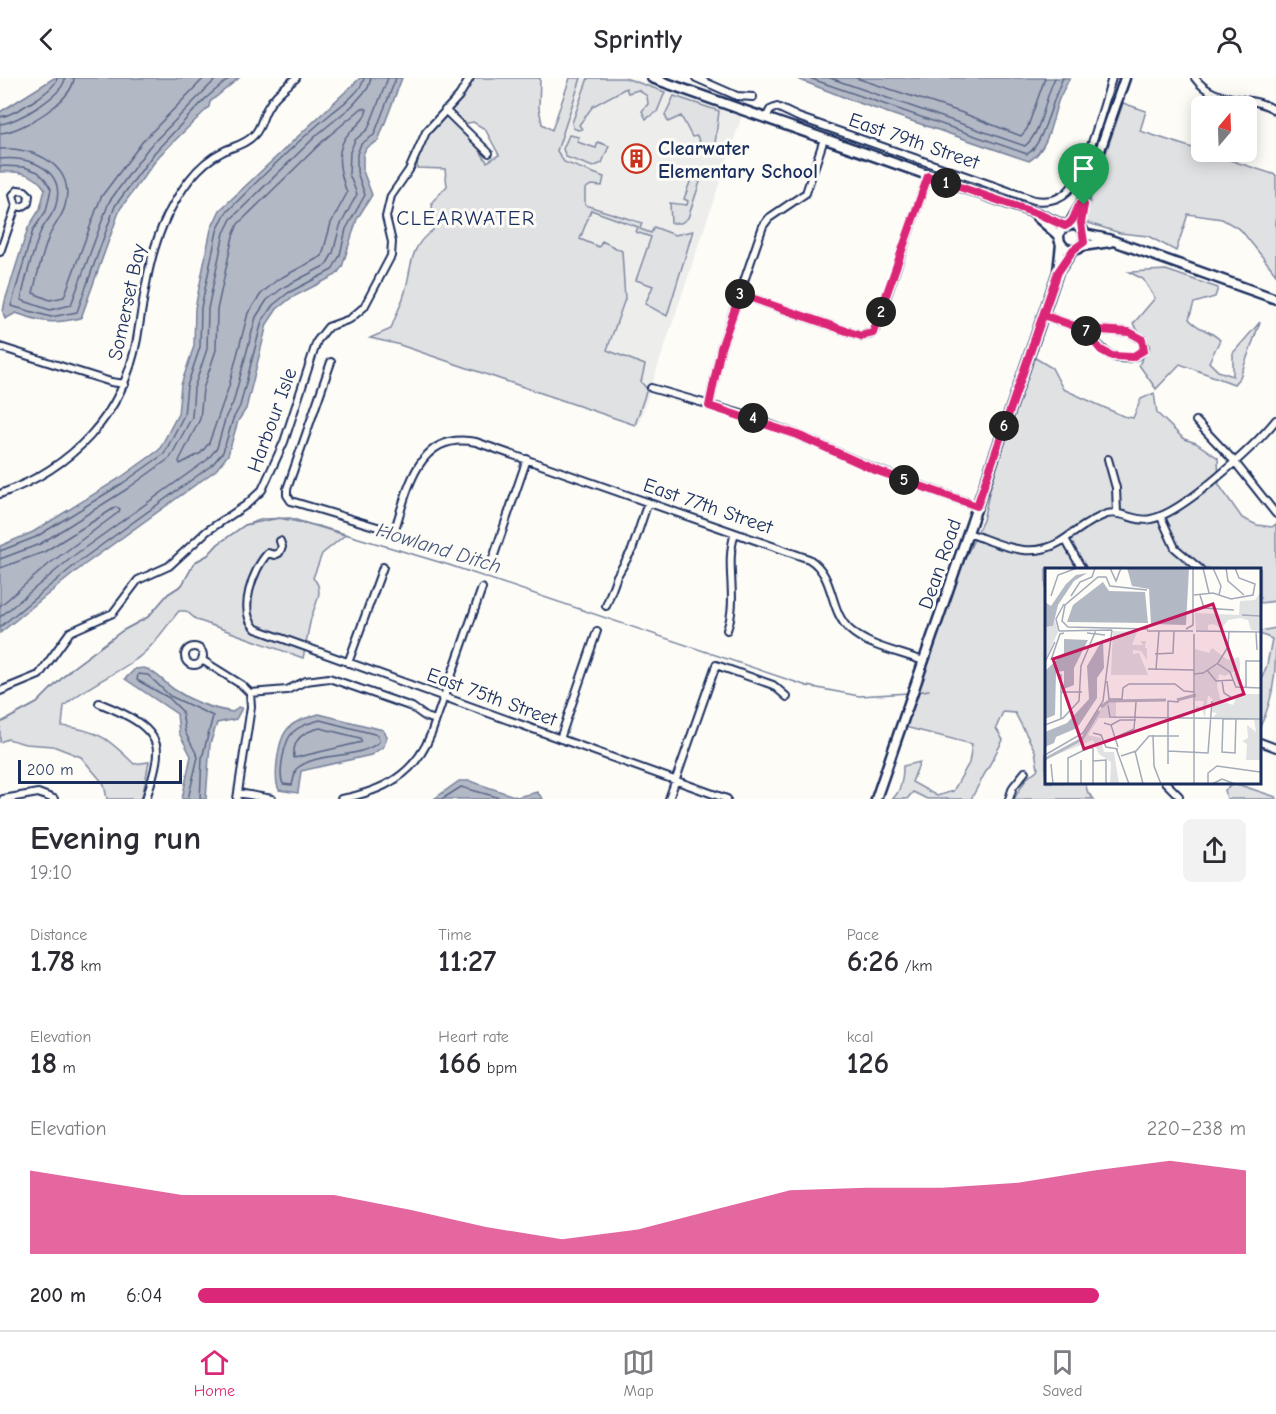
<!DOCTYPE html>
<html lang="en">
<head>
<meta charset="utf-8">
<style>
	:root { --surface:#fff; --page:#f2f2f3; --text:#2b2b33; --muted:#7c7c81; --line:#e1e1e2; --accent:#db2777 }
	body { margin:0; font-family:"Comic Neue",sans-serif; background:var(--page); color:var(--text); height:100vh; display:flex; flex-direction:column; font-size:22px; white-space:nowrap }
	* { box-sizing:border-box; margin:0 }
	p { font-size:20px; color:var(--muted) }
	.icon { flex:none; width:33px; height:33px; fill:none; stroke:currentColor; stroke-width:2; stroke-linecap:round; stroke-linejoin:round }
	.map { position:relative; height:721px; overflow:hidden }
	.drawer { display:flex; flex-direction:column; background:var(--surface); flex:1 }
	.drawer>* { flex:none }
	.needle { width:39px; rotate:19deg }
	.fabs { position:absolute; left:1191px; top:18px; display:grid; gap:12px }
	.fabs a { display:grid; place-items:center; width:66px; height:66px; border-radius:9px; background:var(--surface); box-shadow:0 3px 15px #0003; font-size:30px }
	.scale { position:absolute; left:18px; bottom:15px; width:164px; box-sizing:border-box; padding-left:6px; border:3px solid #1b2f5e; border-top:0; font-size:16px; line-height:21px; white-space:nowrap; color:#1b2f5e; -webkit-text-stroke:4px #fdfcf7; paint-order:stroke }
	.pin { position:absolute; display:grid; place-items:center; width:51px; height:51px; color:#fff; margin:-62px -26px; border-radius:50% 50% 50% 0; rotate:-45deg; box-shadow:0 0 6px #0007 }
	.pin .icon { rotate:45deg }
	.km { position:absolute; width:30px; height:30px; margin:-15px; border-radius:50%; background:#222; color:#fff; font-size:16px; line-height:30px; text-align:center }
	.round { display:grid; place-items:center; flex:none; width:63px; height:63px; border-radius:9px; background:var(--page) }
	.summary { display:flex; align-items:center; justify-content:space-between; height:102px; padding:0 30px }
	h1 { font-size:33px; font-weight:700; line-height:45px }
	.figures { display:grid; grid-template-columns:repeat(3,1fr); gap:9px; height:102px; padding:6px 30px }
	.figures div { display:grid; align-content:center }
	.figures b { font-size:30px; font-weight:700 }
	.figures small { font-size:16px; font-weight:400 }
	.figures p { font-size:16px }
	.chart { height:168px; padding:12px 30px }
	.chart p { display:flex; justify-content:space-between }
	.chart svg { width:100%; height:108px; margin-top:6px; fill:var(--accent); opacity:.7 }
	ul { padding:0 30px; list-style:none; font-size:20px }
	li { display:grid; grid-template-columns:96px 72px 1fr; align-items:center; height:45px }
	li i { height:15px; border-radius:8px; background:var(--accent) }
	header { display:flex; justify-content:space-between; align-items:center; height:78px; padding:0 30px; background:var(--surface); font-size:27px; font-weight:700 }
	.dock { display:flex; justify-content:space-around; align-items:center; height:84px; border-top:2px solid var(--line); background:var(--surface); font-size:16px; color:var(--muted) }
	.dock a { display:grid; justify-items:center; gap:3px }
	.dock .active { color:var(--accent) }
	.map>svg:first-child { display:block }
</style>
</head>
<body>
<header><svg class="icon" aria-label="back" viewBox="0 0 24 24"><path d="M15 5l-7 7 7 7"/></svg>Sprintly<svg class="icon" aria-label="person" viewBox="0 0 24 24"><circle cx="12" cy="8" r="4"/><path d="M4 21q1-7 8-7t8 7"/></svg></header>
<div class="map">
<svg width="1276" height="721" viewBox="0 0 1276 721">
	<rect width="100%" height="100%" fill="#fdfcf7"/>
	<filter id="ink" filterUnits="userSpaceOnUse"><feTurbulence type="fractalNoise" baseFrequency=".0167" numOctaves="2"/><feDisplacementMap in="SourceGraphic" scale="12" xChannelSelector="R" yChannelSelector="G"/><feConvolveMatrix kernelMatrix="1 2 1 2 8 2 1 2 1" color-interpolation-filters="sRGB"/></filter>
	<g filter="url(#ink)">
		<path fill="#edeeec" d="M570 0H629L742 38 638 348 397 267 532 115Z"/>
		<path fill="#e0e1e3" stroke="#7e88a0" stroke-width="1.5" d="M473 0H540L539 30 542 46 552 52 570 0H581L557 73 564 84 604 99 602 108 591 107 585 111V127L642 145 640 151 651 155 654 149 675 157 693 153 667 238 645 226 653 208 636 202 651 159 636 154 638 149 591 132 580 161 599 169 602 163 622 173 625 221 607 272 645 287 641 304 647 311 635 347 397 266 370 260 391 251C395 238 403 224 406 210 412 186 410 168 433 152L432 124 447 108 445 91 417 90C417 69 431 51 446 38L477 68 487 84 499 77 485 51 473 44 464 46 449 31 461 20Z
			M588 0H625L665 14 657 34 646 41 642 33 648 26 647 18 638 12 628 15 626 10 593 28 579 47 582 51 578 52 573 50 572 45Z
			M674 18 719 33 715 66 702 69 697 58 692 59 681 38 668 44 665 37Z
			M1123 25 1146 33 1140 53 1276 97V196L1241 152 1222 141 1188 136 1176 173 1148 158 1120 155 1085 144 1092 115Z
			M569 57 579 59 577 64 596 70 598 64 609 68 602 85 593 89 566 79 563 71Z
			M692 98 701 101 688 140 681 145H671L670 125 687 127 688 123 684 121Z
			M1166 192 1218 210 1215 219 1194 225 1189 241C1198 252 1209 251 1220 262L1209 284 1218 293 1233 298V275L1260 244 1240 299 1234 306 1180 286 1156 311 1139 287 1149 267 1133 246 1155 220 1143 201 1129 194Z
			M1032 278 1052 290 1063 311 1123 338 1133 340 1141 321 1154 315 1157 335 1184 361 1196 365 1218 380 1219 407 1242 440 1257 447 1272 449 1276 446V523L1260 525V491H1046V704L1085 705 1088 715 1094 721H1014L1026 701 1038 691 1035 673 1015 635 1003 634 996 650 1003 662 971 721H927L913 714 907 721H892C901 714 903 699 903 688L920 684 912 704 937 718 953 713 969 685 972 666 905 649 963 485 983 442 990 411Z
			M290 440 345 457 322 476 313 500C327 513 312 530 310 545 307 557 306 568 303 580L197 542 186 533H179C166 548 152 571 135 582 112 598 85 609 64 628L62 648C98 652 109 661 134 686L149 684 142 721H107L104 706 81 679 53 668 25 666 8 661 0 664V645L37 625 71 591 122 553 148 539 168 516 182 507 195 484 208 477 218 466 245 447 263 441Z
			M1276 550C1276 586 1276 617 1260 649V605L1267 587 1272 561 1260 556V553Z
			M1234 705 1276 719V721H1227L1225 712Z"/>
		<path fill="#b3b8c5" stroke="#76819c" stroke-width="1.5" d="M54 0H239L210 24 209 29 159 78 120 131 81 240C53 246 44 245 16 235L5 241 3 234 5 223 28 150 40 131 45 111C35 95 18 93 0 94V34Z
			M360 0H402L378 63 366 70 363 77V93L372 117 357 141 342 189 336 197 291 220 277 231 267 246 246 331 238 343 228 377 216 392 84 487 0 555V468L33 454 120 400 159 372 178 336 181 307 194 268 195 230 211 151 220 132Z
			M795 0H1070C1066 7 1062 14 1059 21 1051 42 1050 70 1029 83L856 24Z
			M144 590C156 593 164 605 175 612 193 624 212 631 233 634L238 629 242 630 236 641 217 645 210 666 206 721H182L191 678 179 655 177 636 125 601 135 591Z
			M319 636 383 652 387 658 384 668 371 677 301 693 298 715 279 712C273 701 278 663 286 653 294 642 307 640 319 636Z
			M459 703H470L517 719 537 714 543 721H434Z"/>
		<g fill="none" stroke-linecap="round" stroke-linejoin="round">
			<path stroke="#586687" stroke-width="1.5" d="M809 0 1027 76C1043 69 1053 18 1063 0
				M830 0 1025 68C1043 53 1044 20 1055 0
				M856 0 960 34 1021 58 1027 51 1045 0
				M362 30 367 31C365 42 358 46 350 54 333 71 340 95 347 115L331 145 322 178 277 202 261 216 248 235 229 308 209 365 201 375 180 386 179 383 200 341 203 311 216 272 217 232 233 158 238 146 324 62Z
				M0 39C13 37 56 12 57 0
				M0 46C16 45 64 17 65 0
				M0 55C21 54 73 23 74 0
				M0 71C34 69 76 87 65 128 62 140 52 149 48 161 42 178 37 197 33 215L50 222 64 219 101 119 143 63 204 0
				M0 81C29 78 66 91 56 127 53 138 44 145 40 155 33 175 25 201 21 222L50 232 71 227 109 124 149 69 217 0
				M0 88 24 89 38 94 45 101 51 111 46 133 33 152 11 228 51 239 77 234 115 128 155 74 206 20 230 0
				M0 473 36 459 123 405 164 376 184 337 187 308 200 269 201 230 217 153 225 136C259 101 295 65 333 34 343 26 362 13 364 0
				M0 481 40 466 127 411 170 380 192 339 194 310 207 271 208 231 224 155 231 141 318 56 352 28 368 10 371 0
				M0 490 44 474 116 429 120 431 119 434 49 486 0 528
				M0 539 76 476 207 382 217 370 226 338 233 325 256 239 267 222 284 209 326 187 333 175 340 148 357 116 349 96 350 74 355 62 368 51 388 0
				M0 549 81 482 212 387 223 374 233 341 240 328 262 243 273 227 288 215 332 192 340 177 346 151 365 117 357 94V76L361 66 374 57 396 0
				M320 642 378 657 379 664C356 683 319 672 296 691L292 707 283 706C278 695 284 663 293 654 301 647 310 645 320 642Z
				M320 650 360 660 362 664 294 680C292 661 303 654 320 650Z
				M188 721 198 679 185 654 182 633 169 620 137 602 138 596 148 597 170 618 213 638 202 680 200 721
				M442 721 461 709 504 721"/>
			<path stroke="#76819c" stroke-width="1.5" d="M917 614 929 612
				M0 645 37 625 71 591 122 553 148 539 168 516 182 507 195 484 208 477 218 466 245 447 279 440 318 448 449 487 807 608 859 618 909 615"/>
			<defs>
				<path id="street" d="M696 0 737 18 753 19
					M1195 0C1216 29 1250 14 1276 33
					M445 32 489 75
					M766 40 770 32 777 29 798 39 1034 122C1046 124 1059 122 1068 113 1086 95 1104 26 1112 0
					M0 174 16 128 13 117 18 112 25 113 29 117 28 125 22 129 16 128
					M740 216 861 258 871 256 876 250 928 98
					M1043 237 1083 251
					M1083 251 1129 254 1142 261 1145 270C1141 277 1136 279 1129 280 1105 283 1099 264 1083 251Z
					M0 269 111 304 125 306
					M331 284 287 411V417L291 423 394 454C408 412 417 352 476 364L809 481C836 498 828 532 850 552 869 569 900 574 923 583
					M651 310 745 337 798 357 875 391 977 428
					M709 328 721 270 763 148 769 140 806 115 824 61
					M1196 343 1234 383 1276 436
					M1108 381 1116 410 1117 435
					M0 416C72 390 123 338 137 261 144 219 148 177 167 138 180 113 196 87 222 74 233 68 245 67 254 57 262 49 262 38 268 29 274 17 286 9 296 0
					M1161 439 1175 470 1200 491
					M968 455C998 465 1029 483 1060 464 1076 454 1089 442 1107 436 1122 432 1135 445 1151 441 1183 435 1255 368 1276 342
					M1065 461 1082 491
					M280 463 282 469 279 475 274 477 268 475C253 491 237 534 256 551L727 721
					M490 489 527 381
					M606 528 617 498 632 472 648 424
					M727 552C739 519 724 488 735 455
					M185 578a9 9 0 1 1 18 0a9 9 0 1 1-18 0Z
					M202 582 242 607 250 615 251 629 237 721
					M348 585 383 489
					M0 613 39 597 70 554 113 535 138 502 169 488 207 453 246 427 262 412 284 364 317 263 328 249 350 241 364 229 391 178 392 164 386 139 391 118 409 92 426 54 459 18 470 0
					M250 615 287 612 306 603 329 600 412 629 426 639 436 642
					M99 625C119 633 158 648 157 675 157 690 150 707 146 721
					M560 661 597 553
					M1260 664 1276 670
					M1165 704 1179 718
					M238 715 272 721
					M3 721 38 715 54 721
					M341 721C383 713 415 697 431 656L482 510
					M669 721 716 587 773 607 787 619
					M1009 721 1013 709 1025 694"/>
				<path id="secondary" d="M652 0 1041 137 1065 148
					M1037 139 1059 158
					M1059 159a13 13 0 1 1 26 0a13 13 0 1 1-26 0Z
					M1069 147 1082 124 1125 0
					M1084 156 1108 161 1276 221
					M1082 168 1110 164
					M1058 194 1073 172
					M876 721 1058 194 1061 166"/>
			</defs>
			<use href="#street" stroke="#1b2f5e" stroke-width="10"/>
			<use href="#secondary" stroke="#1b2f5e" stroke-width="13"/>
			<use href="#street" stroke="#fdfcf7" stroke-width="6"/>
			<use href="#secondary" stroke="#fdfcf7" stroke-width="8"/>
		</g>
	</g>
	<g fill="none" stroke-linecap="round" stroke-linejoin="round" filter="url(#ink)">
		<defs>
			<path id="route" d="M1084 127 1082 124C1074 131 1077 143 1065 148L1041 137 928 98 873 255 861 258 740 216 721 270 709 328 798 357 875 392 977 428 1043 237 1083 251 1101 272 1112 278 1132 279 1144 272 1142 261 1129 254 1083 251 1080 250 1043 237 1058 194 1073 172 1084 164 1081 145 1084 127"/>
		</defs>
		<use href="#route" stroke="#fff" stroke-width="12"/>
		<use href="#route" stroke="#db2777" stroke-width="8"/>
	</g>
	<defs>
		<symbol id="building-ring" viewBox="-11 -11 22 22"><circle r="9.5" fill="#fdfcf7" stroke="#c8321e" stroke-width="1.5"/><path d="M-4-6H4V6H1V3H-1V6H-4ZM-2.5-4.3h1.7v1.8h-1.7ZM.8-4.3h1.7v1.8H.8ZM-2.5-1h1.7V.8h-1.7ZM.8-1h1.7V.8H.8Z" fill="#c8321e"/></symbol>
	</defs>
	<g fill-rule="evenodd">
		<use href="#building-ring" x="620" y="64" width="33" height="33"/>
	</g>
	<g text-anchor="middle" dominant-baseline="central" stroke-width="6" stroke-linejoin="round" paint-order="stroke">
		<g font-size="20" fill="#1b2f5e" stroke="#fdfcf7">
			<text transform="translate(914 63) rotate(19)">East 79th Street</text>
			<text transform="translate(127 224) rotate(-78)">Somerset Bay</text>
			<text transform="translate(272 342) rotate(-70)">Harbour Isle</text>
			<text transform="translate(708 428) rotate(19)">East 77th Street</text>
			<text transform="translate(940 486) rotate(-71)">Dean Road</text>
			<text transform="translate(492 619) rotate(20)">East 75th Street</text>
		</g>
		<g font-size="20" font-weight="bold" fill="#1b2f5e" stroke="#fdfcf7" text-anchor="start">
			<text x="658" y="70">Clearwater<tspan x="658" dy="23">Elementary School</tspan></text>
		</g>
		<g font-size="21" letter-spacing="1.5" fill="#1b2f5e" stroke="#fdfcf7">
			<text x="466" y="140">CLEARWATER</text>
		</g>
		<g font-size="21" font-style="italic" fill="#49587d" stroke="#fdfcf7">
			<text transform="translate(439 470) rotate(17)">Howland Ditch</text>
		</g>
	</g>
	<g transform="translate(1045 490)">
		<rect width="216" height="216" fill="#fdfcf7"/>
		<path d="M216 23V63L206 62 203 52 195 50 183 52 177 60 168 56 163 57V62H151L150 45 194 47 195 33 210 32ZM15 35 10 52 13 64 0 93V59L8 58ZM68 63 92 64 87 77H98L95 73H101L100 80H86H102V92L96 83 88 82V86L94 85 103 107H66ZM167 80 183 92 194 89 195 96 194 119 189 106 192 102 180 108 174 106 172 118 176 133 188 137 193 126H216V150H167L172 145 167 144 168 132 163 127 160 150 157 141 150 144 151 138 157 140 159 133H150V81L164 85ZM71 133V150H54L43 167 56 170 59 184H69L74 216H65L66 194 54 186 48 172 1 191 37 171 58 136ZM209 151H216V192H201L202 176 197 173 203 170 202 157 211 164Z" fill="#e0e1e3"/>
		<path d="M82 0H144L141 57 106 56 104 21 87 18ZM42 5 29 13 13 37 8 58 0 59V34L6 38 21 16 31 7ZM58 14 64 23 100 24 103 55 22 54 28 37ZM19 71 43 72 29 100V117L19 121V103L11 104 10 147 0 151V103L19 85ZM58 71 59 100 52 110V130L32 160 11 169 9 175 0 179V164L22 155 44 131 42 98Z" fill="#b3b8c5"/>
		<path fill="none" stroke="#b3b8c5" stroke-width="3" d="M132 132 151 127M56 139 64 133 121 132M0 191 37 171 54 143"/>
		<path fill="none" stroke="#a3aaba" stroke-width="1.5" d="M65 0 71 13 76 0M158 0 164 25M168 0 176 18 174 27M181 0 183 13 199 27M102 22 65 18 61 9H53L20 37 17 53 23 59 103 61M149 27 168 25 186 31 208 27 210 16 194 10 190 0M155 27 159 40 189 42M6 28 13 7 32 0M26 28 35 14 47 9 50 0M197 47 216 48M141 61 148 57V0M14 63 67 62M14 63 11 51 19 36M102 63H148M151 63 216 64M211 64 212 82M42 65 60 67M149 66V216M110 86 128 85 129 63M6 92 15 66 19 65M0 94 10 74M173 96 185 104 191 119 216 120M103 101 149 102M111 101 114 63M162 102 171 113 188 112M16 106V151M149 106 158 105 173 95 183 79 184 63M62 113 64 131H77L78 120 84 116H130L139 123 149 124M177 113 179 125 187 130M201 120V93H216M16 124H37M63 137 65 149 216 151M178 151 177 184 190 185 191 150M59 155 66 157 73 179M0 157 18 150 34 133 36 98 51 62M66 157 75 152H91M48 165 56 167 61 179 73 181M108 167 109 198 116 216M69 170 89 161 91 134M71 180 84 216M90 183 98 216M123 183 163 185 167 133M0 187 38 165 58 133 67 62M76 188 91 183 104 168H134M48 193 61 192V216M6 196 8 216M123 196V133L134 134M23 216V190L45 179 48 181V216M36 216V192M163 216V205L172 198 215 204M167 216 177 211 190 216"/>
		<path fill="#c2185b" fill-opacity="0.15" stroke="#c2185b" stroke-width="3" d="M168 36 199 126 39 181 8 91Z"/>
		<rect width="216" height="216" fill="none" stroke="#1b2f5e" stroke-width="3"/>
	</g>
</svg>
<div class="fabs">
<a><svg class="needle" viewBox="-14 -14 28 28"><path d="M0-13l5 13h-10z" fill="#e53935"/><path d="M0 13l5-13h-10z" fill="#7c7c81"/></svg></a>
</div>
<div class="scale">200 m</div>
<div class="pin" style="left:1084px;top:127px;background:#1e9e55"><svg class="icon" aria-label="arrive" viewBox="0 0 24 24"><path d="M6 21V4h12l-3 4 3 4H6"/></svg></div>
<b class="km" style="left:946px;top:105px">1</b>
<b class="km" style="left:881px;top:234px">2</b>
<b class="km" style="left:740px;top:216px">3</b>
<b class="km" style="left:753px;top:340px">4</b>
<b class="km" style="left:904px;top:402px">5</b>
<b class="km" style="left:1004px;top:348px">6</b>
<b class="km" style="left:1086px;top:253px">7</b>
</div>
<section class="drawer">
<div class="summary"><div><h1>Evening run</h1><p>19:10</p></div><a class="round"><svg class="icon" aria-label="share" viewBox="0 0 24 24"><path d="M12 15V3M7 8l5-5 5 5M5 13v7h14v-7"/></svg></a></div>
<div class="figures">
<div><p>Distance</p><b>1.78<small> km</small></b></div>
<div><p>Time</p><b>11:27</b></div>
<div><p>Pace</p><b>6:26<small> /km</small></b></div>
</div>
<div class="figures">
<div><p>Elevation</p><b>18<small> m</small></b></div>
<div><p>Heart rate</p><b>166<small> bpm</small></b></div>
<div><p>kcal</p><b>126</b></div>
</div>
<div class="chart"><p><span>Elevation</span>220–238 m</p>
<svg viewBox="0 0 160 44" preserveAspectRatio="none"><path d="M0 44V10L10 15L20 20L30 20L40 20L50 26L60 33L70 38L80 34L90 26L100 18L110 17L120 17L130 15L140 10L150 6L160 10V44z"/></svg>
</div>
<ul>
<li><b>200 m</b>6:04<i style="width:86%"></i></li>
</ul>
</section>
<nav class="dock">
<a class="active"><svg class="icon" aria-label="home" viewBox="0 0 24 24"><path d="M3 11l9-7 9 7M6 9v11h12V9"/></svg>Home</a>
<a><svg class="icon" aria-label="map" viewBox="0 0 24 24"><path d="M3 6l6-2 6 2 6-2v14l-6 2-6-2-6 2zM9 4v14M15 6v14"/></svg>Map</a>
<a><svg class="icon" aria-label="saved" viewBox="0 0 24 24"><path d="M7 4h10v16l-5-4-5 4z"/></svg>Saved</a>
</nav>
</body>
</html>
